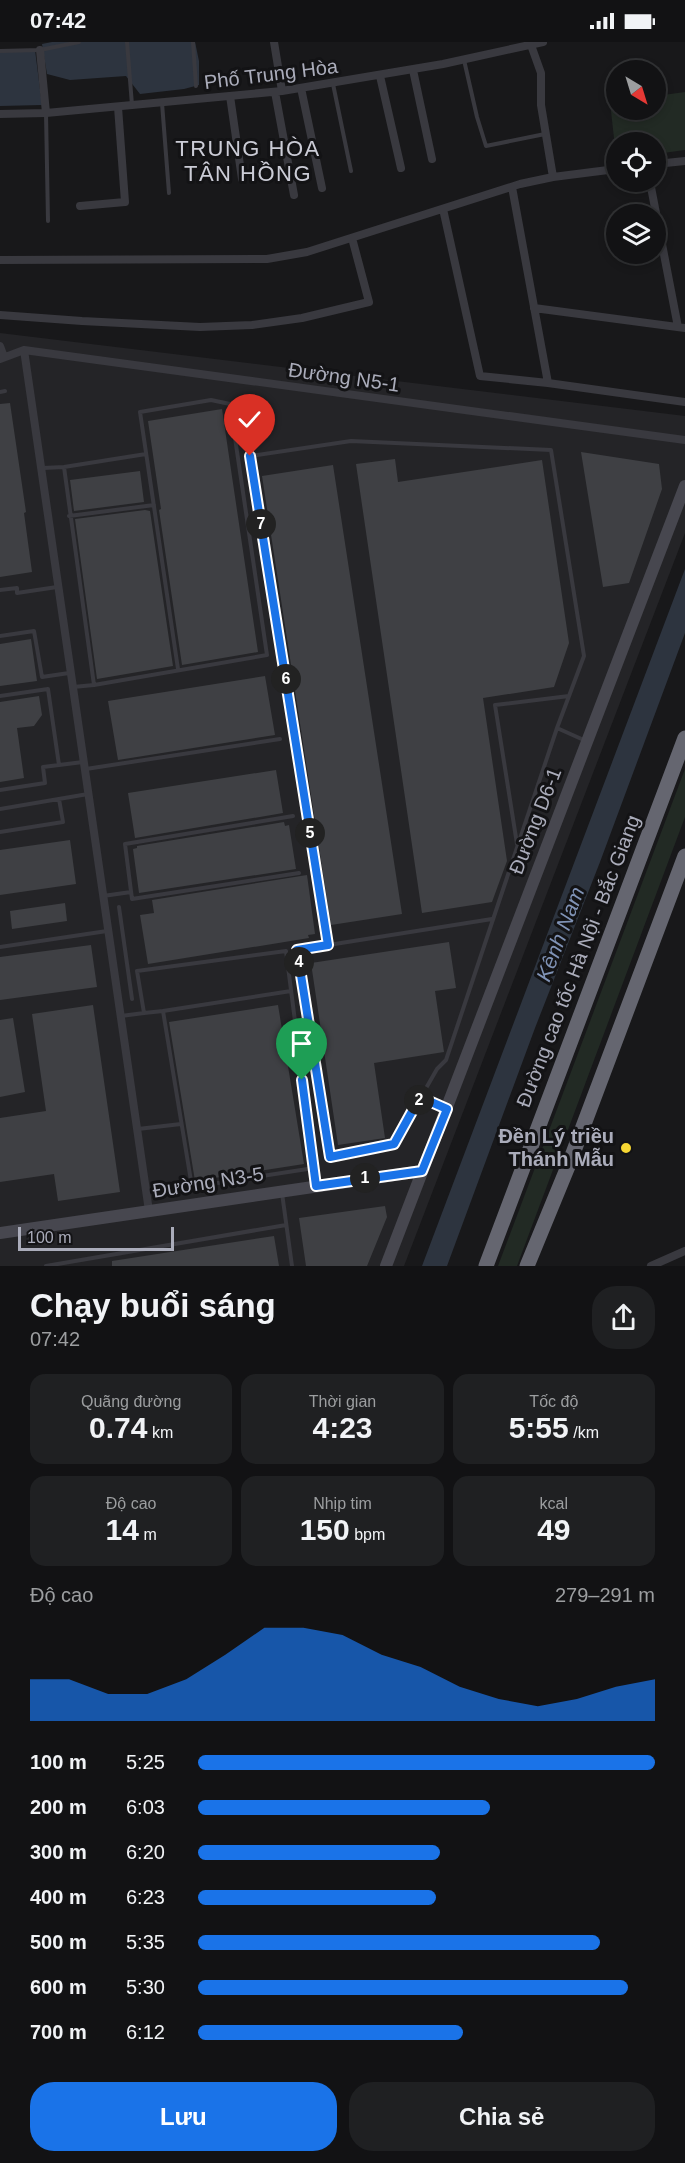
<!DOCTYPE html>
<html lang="vi">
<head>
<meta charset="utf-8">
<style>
	:root { --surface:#121214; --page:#1f2022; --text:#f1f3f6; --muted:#9c9ea0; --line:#313234; --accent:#1a73e8 }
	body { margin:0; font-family:Arial,sans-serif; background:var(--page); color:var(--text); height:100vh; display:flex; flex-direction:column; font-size:22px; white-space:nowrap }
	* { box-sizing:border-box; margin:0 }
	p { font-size:20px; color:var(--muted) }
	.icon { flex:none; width:33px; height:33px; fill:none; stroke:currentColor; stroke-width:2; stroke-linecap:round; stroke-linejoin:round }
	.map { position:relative; height:1224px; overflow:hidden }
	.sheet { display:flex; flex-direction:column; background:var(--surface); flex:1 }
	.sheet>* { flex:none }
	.needle { width:39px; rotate:142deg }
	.tools { position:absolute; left:606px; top:18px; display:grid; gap:12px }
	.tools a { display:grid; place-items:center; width:60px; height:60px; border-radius:50%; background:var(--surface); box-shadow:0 3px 9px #0003,0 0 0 2px var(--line); font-size:30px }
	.scale { position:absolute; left:18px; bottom:15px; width:156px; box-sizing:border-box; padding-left:6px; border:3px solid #aaacba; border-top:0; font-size:16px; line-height:21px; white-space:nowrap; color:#aaacba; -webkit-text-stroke:4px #131315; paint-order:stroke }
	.pin { position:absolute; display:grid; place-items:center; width:51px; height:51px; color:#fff; margin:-62px -26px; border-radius:50% 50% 50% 0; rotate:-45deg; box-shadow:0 0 6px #0007 }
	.pin .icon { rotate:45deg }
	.km { position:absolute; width:30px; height:30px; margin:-15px; border-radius:50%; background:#222; color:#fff; font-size:16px; line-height:30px; text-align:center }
	.round { display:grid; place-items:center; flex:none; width:63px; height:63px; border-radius:24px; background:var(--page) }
	.head { display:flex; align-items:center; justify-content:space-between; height:102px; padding:0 30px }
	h1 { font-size:33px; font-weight:800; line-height:45px }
	.metrics { display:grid; grid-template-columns:repeat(3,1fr); gap:9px; height:102px; padding:6px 30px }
	.metrics div { display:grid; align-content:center; border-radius:15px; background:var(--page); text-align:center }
	.metrics b { font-size:30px; font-weight:800 }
	.metrics small { font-size:16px; font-weight:400 }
	.metrics p { font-size:16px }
	.chart { height:168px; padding:12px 30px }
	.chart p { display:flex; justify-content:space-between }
	.chart svg { width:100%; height:108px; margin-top:6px; fill:var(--accent); opacity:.7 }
	.action { display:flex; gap:12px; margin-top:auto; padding:12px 30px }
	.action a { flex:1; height:69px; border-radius:24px; background:var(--accent); color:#fff; font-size:24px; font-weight:800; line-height:69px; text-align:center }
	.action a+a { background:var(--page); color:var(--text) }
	ul { padding:0 30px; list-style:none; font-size:20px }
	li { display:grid; grid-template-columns:96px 72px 1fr; align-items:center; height:45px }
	li i { height:15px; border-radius:8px; background:var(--accent) }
	.status { display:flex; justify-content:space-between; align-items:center; height:42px; padding:0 30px; background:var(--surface); direction:ltr }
	.status svg { height:16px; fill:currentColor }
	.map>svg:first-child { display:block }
</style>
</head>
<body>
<div class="status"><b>07:42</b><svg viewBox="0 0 49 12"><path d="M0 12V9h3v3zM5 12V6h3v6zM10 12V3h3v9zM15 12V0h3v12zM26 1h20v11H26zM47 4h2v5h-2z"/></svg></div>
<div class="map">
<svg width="685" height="1224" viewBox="0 0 685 1224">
	<rect width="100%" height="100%" fill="#18181a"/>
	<path fill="#242427" d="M0 291 685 374V491L404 1224H0Z"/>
	<path fill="#222a24" d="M685 50V108L656 112V100H616V114L610 60 616 59V68H656V54Z
		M685 727V775L517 1224H498Z"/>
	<path fill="#2d343f" d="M52 0H195L199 19V43L184 47 140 52 126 34 70 38 47 32 42 2Z
		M18 7 35 8 42 63 0 64V8Z
		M685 527V591L600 820 535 986 447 1224H422Z"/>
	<path fill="#3f4044" d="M10 361 26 470 24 471 32 530 0 535V362Z
		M222 367 258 610 182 623 159 468 161 467 148 379Z
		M581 410 659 422 662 447 629 541 603 545Z
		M395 417 398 440 542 418 569 601 554 645 483 656 507 819 492 860 422 871 356 422Z
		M333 423 402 872 331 883 262 434Z
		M140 429 144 460 74 469 70 438Z
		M145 468 150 469 173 624 97 637 75 477Z
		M31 597 37 639 0 644V602Z
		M265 634 275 693 118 718 108 659Z
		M39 654 42 673 34 684 17 686 24 736 0 740V660Z
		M276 728 283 771 135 796 128 751Z
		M284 780 285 784 289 783 296 827 139 851 133 807 137 806V804Z
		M70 798 76 842 0 853V808Z
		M307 833 315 892 308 893 309 896 148 922 140 873 154 871 152 858Z
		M65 861 67 879 12 887 10 869Z
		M449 900 456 946 435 949 444 1010 374 1021 385 1096 338 1103 311 921Z
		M91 903 97 945 0 958V915Z
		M93 963 120 1150 58 1159 54 1132 0 1140V1076L46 1069 32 972Z
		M278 963 304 1122 195 1139 169 980Z
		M13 976 25 1050 0 1055V978Z
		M385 1164 387 1175 367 1224H306L299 1176Z
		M274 1194 279 1224H112V1219Z"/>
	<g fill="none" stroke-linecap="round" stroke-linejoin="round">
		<path stroke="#39393f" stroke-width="4" d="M127 0 132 63
			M193 0 196 44
			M0 9 40 8 79 0
			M464 18 477 75 486 104 545 92
			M333 42 351 129
			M162 61 169 151
			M46 71 48 179
			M0 350 5 349
			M242 364 328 903
			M251 414 351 399 551 408 584 614 557 686 446 1018 437 1027 394 1102 330 1115 297 908 492 877
			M64 425 94 643
			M43 426 64 425 146 412
			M69 474 154 463
			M0 548 17 546V551L57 545
			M0 594 34 589 42 635 69 631
			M73 645 94 643 267 613 230 362 211 358 140 370 178 627
			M0 654 48 647 59 723
			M557 686 586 699
			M86 727 280 697
			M0 748 45 741 43 725 83 720
			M0 767 88 752
			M293 774 125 802 132 857 299 831
			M0 790 63 780 59 757
			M517 802 495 663 569 654
			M103 854 131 850
			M119 865 132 957
			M0 905 107 889
			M163 969 291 949
			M121 974 144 971
			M420 1055 444 1066
			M138 1087 181 1082
			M314 1126 192 1145 163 969 144 971 137 929 286 909 316 1143
			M282 1151 292 1224
			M46 1224 286 1183"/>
		<path stroke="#39393f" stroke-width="8" d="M274 0 282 49
			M531 3 541 31V63L553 135
			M40 8 46 71
			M413 28 432 117
			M380 34 401 126
			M301 46 322 146
			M275 50 294 153
			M230 54 242 137
			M0 72 46 71 282 49 443 22 543 0
			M656 122 685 119
			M650 140 678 285
			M512 145 548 341
			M80 164 125 160 118 65
			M443 167 480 334 548 341 685 360
			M0 218 267 217 307 210 520 142 553 135 616 127
			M534 266 685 286
			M0 273 82 279 200 285 252 283 302 276 369 260 352 196
			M0 304 4 315
			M24 308 149 1169
			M0 317 24 308 685 398
			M651 1224 685 1209"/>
		<path stroke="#47474f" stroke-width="12" d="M0 1191 422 1129
			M386 1224 685 444"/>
		<path stroke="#656670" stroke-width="15" d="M486 1224 685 696
			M527 1224 569 1122 685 814"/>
	</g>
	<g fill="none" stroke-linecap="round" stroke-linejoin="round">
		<defs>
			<path id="route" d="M250 414 328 903 297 908 330 1115 394 1102 420 1055 447 1067 422 1129 316 1144 302 1038"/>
		</defs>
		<use href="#route" stroke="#fff" stroke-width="12"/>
		<use href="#route" stroke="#1a73e8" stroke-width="8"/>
	</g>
	<circle fill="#f7d733" stroke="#131315" stroke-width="2" cx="626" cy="1106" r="6"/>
	<g text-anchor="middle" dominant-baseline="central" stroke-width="6" stroke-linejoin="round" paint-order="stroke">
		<g font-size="20" fill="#aaacba" stroke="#131315">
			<text transform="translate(271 32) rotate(-7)">Phố Trung Hòa</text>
			<text transform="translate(344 335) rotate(8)">Đường N5-1</text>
			<text transform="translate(535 779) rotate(-69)">Đường D6-1</text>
			<text transform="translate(578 919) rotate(-69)">Đường cao tốc Hà Nội - Bắc Giang</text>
			<text transform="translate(208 1140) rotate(-9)">Đường N3-5</text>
		</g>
		<g font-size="20" font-weight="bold" fill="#aaacba" stroke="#131315" text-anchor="end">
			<text x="614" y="1094">Đền Lý triều<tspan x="614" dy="23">Thánh Mẫu</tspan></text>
		</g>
		<g font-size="21" font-style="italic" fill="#8093b6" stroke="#131315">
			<text transform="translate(560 892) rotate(-69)">Kênh Nam</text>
		</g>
		<g font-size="22" letter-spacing="1.5" fill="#cbccd6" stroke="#131315">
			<text x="248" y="106">TRUNG HÒA<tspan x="248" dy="25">TÂN HỒNG</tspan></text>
		</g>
	</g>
</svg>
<div class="tools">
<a><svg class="needle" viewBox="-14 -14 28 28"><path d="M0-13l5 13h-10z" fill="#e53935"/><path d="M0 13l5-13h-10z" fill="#9c9ea0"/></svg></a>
<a><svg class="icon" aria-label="locate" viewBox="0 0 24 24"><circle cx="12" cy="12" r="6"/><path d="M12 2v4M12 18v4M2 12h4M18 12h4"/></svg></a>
<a><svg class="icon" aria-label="layers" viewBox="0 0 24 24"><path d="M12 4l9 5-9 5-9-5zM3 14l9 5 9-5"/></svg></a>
</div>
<div class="scale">100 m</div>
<div class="pin" style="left:302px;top:1038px;background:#1e9e55"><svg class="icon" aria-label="arrive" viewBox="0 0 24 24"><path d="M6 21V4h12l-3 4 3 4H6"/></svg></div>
<div class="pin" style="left:250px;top:414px;background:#d93025"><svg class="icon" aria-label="check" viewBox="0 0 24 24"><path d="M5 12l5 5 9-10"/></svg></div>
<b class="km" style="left:365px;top:1136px">1</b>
<b class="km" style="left:419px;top:1058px">2</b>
<b class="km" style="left:299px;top:920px">4</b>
<b class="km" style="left:310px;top:791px">5</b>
<b class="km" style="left:286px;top:637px">6</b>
<b class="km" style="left:261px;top:482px">7</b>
</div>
<section class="sheet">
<div class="head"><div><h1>Chạy buổi sáng</h1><p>07:42</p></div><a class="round"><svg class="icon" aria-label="share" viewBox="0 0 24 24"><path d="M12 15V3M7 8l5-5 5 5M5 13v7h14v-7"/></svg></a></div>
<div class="metrics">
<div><p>Quãng đường</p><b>0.74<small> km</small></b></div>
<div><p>Thời gian</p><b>4:23</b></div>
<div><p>Tốc độ</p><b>5:55<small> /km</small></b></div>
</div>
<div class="metrics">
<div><p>Độ cao</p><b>14<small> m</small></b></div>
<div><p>Nhịp tim</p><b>150<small> bpm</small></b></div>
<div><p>kcal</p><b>49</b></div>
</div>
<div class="chart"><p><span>Độ cao</span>279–291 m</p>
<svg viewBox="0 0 160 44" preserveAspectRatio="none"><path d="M0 44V27L10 27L20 33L30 33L40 27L50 17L60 6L70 6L80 9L90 17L100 22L110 30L120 35L130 38L140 35L150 30L160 27V44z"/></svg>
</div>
<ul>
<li><b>100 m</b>5:25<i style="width:100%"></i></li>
<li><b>200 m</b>6:03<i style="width:64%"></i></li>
<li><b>300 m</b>6:20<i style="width:53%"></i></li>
<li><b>400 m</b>6:23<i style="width:52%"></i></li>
<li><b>500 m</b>5:35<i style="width:88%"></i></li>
<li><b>600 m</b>5:30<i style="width:94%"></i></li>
<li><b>700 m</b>6:12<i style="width:58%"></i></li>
</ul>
<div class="action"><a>Lưu</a><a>Chia sẻ</a></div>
</section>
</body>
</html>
